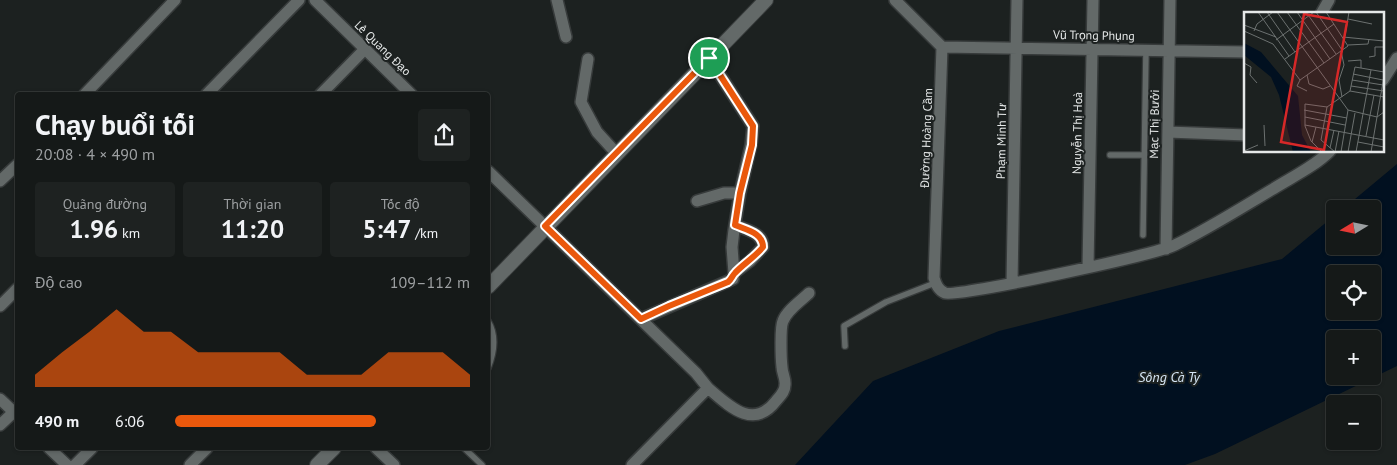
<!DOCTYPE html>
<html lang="vi">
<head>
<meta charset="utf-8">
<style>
	:root { --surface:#151918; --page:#1e2221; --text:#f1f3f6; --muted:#9da0a2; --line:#343837; --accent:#ea580c }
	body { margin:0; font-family:"PT Sans",sans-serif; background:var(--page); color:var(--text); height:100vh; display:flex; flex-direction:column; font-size:19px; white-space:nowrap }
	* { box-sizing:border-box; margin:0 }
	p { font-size:16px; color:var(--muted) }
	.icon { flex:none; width:28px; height:28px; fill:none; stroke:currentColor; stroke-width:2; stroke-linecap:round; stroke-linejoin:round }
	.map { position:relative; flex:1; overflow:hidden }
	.side { position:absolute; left:15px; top:92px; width:475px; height:358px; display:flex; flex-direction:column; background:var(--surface); border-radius:5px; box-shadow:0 1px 4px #0004,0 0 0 1px var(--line) }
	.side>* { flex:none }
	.needle { width:32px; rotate:260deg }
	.tools { position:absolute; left:1326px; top:200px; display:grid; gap:10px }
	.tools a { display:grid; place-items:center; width:55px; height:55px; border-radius:5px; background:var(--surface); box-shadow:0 1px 4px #0004,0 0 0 1px var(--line); font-size:25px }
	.pin { position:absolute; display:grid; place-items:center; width:42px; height:42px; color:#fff; margin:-21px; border:2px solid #fff; border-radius:50%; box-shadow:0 1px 5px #0007 }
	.round { display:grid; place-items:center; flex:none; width:52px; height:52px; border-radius:5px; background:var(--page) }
	.summary { display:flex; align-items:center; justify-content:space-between; height:85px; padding:0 20px }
	h1 { font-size:28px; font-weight:600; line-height:38px }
	.stats { display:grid; grid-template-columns:repeat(3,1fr); gap:8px; height:85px; padding:5px 20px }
	.stats div { display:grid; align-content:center; border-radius:5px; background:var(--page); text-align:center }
	.stats b { font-size:25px; font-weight:600 }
	.stats small { font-size:14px; font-weight:400 }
	.stats p { font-size:14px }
	.chart { height:140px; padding:10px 20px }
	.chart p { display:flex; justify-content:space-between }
	.chart svg { width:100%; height:90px; margin-top:5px; fill:var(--accent); opacity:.7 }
	ul { padding:0 20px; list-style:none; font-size:16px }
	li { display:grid; grid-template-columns:80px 60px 1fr; align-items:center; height:38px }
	li i { height:12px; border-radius:6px; background:var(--accent) }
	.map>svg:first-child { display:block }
</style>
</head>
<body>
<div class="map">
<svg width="1397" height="465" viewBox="0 0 1397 465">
	<rect width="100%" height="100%" fill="#1c2120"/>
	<path fill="#011020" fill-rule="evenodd" d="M1397 164V366L1215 454 1185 465H795L873 381 999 331 1282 259 1335 215V246H1372V209H1343ZM1335 274H1372V311H1335ZM1335 339H1372V376H1335Z"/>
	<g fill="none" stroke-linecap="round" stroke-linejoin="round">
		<defs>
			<path id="service" d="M1110 155H1144
				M1143 235 1146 50
				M488 321C497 336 494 353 488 368
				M845 346 844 326 886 302 935 283
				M464 448 482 465"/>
			<path id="minor" d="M315 0 412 95
				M557 0 566 37
				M895 0 942 47 934 278C936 284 938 290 945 293 958 297 1155 255 1175 245 1208 229 1241 208 1273 189 1292 177 1314 167 1330 151
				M1321 14 1329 0
				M942 47 1246 52
				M588 59 581 102 597 132 617 154
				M1383 80 1397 58
				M84 95 175 0
				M206 95 299 0
				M320 95 364 50
				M1168 132 1246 135
				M488 171 696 373 708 388 632 465
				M0 181 18 164
				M697 201 724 193H740
				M1166 249 1170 0
				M1088 267 1093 0
				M734 273 750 261 763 247C763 233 747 230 735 225
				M1012 283 1017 0
				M0 306 18 288
				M641 319 733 279 734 273 732 247 734 230 740 193 751 145 753 126 709 58
				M708 388C728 405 753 431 776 401 780 396 785 392 785 385 786 379 782 373 782 367 781 359 780 327 783 321 787 310 801 301 809 293
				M0 399 18 416
				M0 425 18 408
				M49 448 67 465
				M376 448 394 465
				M75 465 92 448
				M190 465 207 448"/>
			<path id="tertiary" d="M488 287 766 0
				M317 465 334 448"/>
		</defs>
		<use href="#service" stroke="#373b3b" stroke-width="8"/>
		<use href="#minor" stroke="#373b3b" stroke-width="14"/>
		<use href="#tertiary" stroke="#373b3b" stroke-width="16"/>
		<use href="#service" stroke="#636968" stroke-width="5.5"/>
		<use href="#minor" stroke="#636968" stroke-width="11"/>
		<use href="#tertiary" stroke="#636968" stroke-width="14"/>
	</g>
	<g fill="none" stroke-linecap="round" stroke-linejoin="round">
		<defs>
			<path id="route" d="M709 58 753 126 752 145 740 193 735 225C747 230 763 233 763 247 755 257 742 265 735 273 732 276 732 279 728 282L669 306 641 319 545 226Z"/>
		</defs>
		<use href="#route" stroke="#fff" stroke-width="10"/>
		<use href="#route" stroke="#ea580c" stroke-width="6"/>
	</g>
	<g text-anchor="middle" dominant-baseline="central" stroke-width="4" stroke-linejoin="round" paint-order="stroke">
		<g font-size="12" fill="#e5e8e8" stroke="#1c2120">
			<text transform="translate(1094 35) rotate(1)">Vũ Trọng Phụng</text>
			<text transform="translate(383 48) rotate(44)">Lê Quang Đạo</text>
			<text transform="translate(1154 124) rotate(-89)">Mạc Thị Bưởi</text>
			<text transform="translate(1077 133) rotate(-89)">Nguyễn Thị Hoà</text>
			<text transform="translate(926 138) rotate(-88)">Đường Hoàng Cầm</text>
			<text transform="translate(1001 141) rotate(-89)">Phạm Minh Tư</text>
		</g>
		<g font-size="14" font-style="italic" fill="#d6e6f5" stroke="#1c2120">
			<text x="1169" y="377">Sông Cà Ty</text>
		</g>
	</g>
	<g transform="translate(1244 12)">
		<rect width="140" height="140" fill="#1c2120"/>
		<path d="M0 31 17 40 54 84 58 123 67 140H49L35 83 27 65 0 43Z" fill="#011020"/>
		<path fill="none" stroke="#6c7170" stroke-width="1" d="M14 0 45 44M23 0 51 40M33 0 104 98 133 105 140 100M43 0 80 51M53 0 86 47M62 0 92 42M72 0 98 38M104 7 128 12M0 13 32 25M0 19 29 32 56 68 104 34 82 0M10 19 13 12 29 0M101 24 105 0M99 25 140 29M32 28 70 0M104 33 124 32 125 27M97 39 100 53 95 68 98 85M125 45 131 44V35H140M41 47 90 12M104 49 117 48V56M0 51 7 55 6 63 13 71M109 62 139 68M63 63 65 72 79 77 86 74M56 68 53 74 63 79M108 68 139 73M107 74 140 79M106 79 140 85M83 95 77 128 91 140M60 98 103 106M61 105 101 113M20 113 21 134M61 113 140 128M122 124 130 83M68 130 72 115M114 130 140 135M86 136 90 118M0 139 14 133M78 140 67 129 61 114V92L83 95 106 79 111 55 140 60M91 140 95 119M97 140 104 98M104 140 111 101M112 140 127 58M127 140 140 64"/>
		<path fill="#d62828" fill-opacity="0.15" stroke="#d62828" stroke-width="2.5" d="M60 2 103 10 80 138 37 130Z"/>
		<rect width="140" height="140" fill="none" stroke="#e5e8e8" stroke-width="2.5"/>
	</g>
</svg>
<div class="tools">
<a><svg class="needle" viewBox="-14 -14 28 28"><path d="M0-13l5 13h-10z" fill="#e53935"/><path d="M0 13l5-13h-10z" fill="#9da0a2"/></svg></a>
<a><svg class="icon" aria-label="locate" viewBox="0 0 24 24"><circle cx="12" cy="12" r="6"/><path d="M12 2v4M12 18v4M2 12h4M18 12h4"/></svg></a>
<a>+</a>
<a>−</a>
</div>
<div class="pin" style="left:709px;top:58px;background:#1e9e55"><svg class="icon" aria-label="arrive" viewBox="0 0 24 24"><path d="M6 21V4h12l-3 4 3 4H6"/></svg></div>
<section class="side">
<div class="summary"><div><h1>Chạy buổi tối</h1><p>20:08 · 4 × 490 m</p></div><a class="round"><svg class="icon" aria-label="share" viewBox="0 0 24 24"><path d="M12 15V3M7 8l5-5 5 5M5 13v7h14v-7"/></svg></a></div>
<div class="stats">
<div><p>Quãng đường</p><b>1.96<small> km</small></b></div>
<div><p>Thời gian</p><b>11:20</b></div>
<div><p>Tốc độ</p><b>5:47<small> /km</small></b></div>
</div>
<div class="chart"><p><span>Độ cao</span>109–112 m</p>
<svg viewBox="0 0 160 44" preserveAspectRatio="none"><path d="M0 44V38L10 27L20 17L30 6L40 17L50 17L60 27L70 27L80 27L90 27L100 38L110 38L120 38L130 27L140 27L150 27L160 38V44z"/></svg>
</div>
<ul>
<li><b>490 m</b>6:06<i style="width:68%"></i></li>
</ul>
</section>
</div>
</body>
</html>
